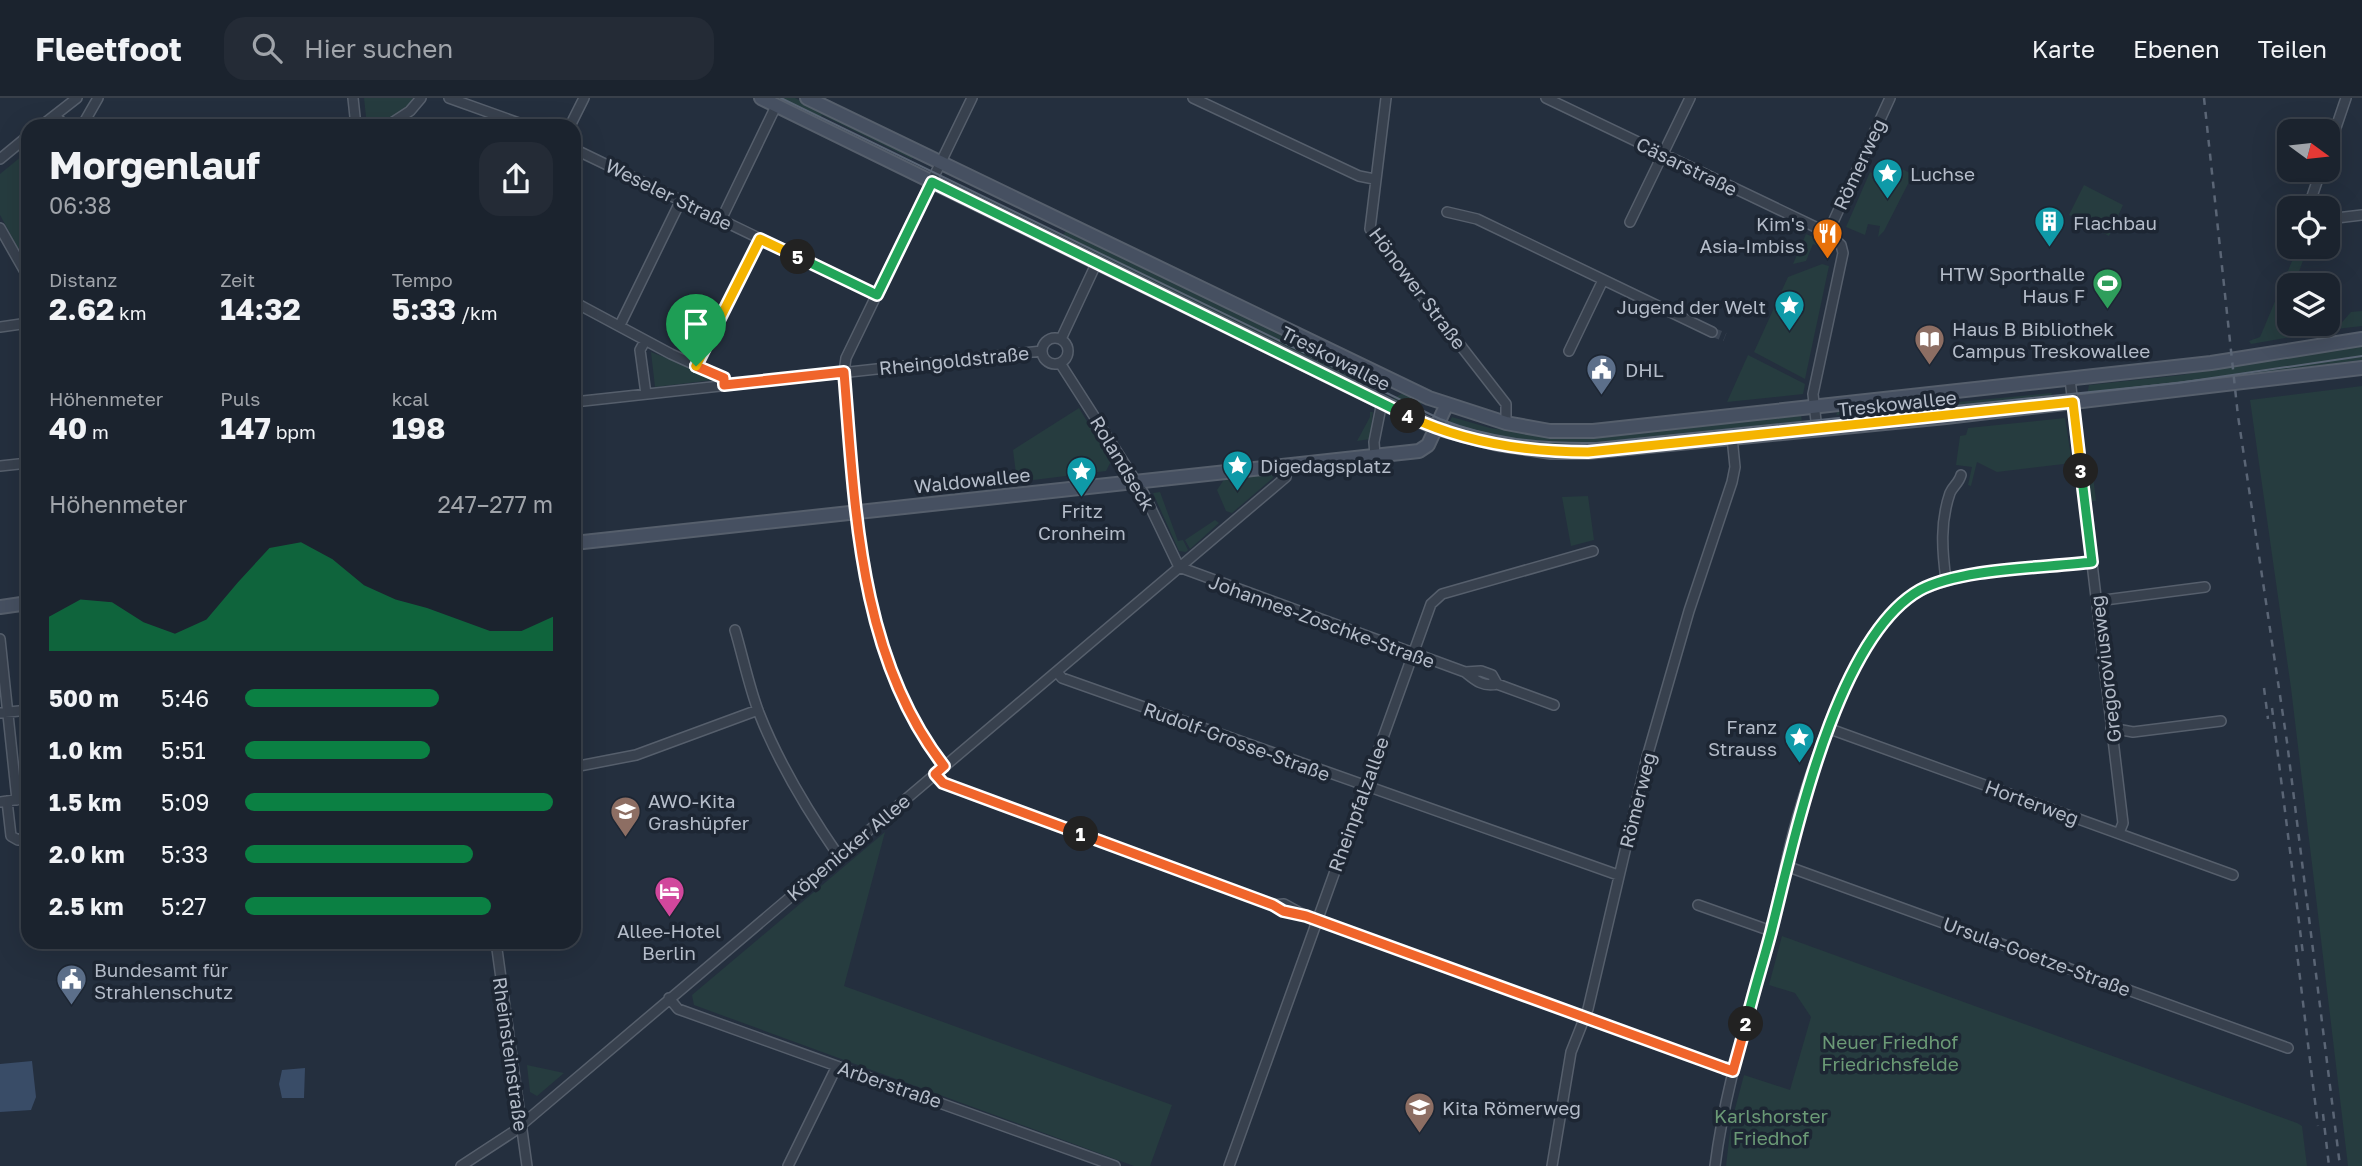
<!DOCTYPE html>
<html lang="de">
<head>
<meta charset="utf-8">
<style>
	:root { --surface:#1b232e; --page:#242b36; --text:#f1f3f6; --muted:#a0a4aa; --line:#39404a; --accent:#0b8043 }
	body { margin:0; font-family:"Golos Text",sans-serif; background:var(--page); color:var(--text); height:100vh; display:flex; flex-direction:column; font-size:26px; white-space:nowrap }
	* { box-sizing:border-box; margin:0 }
	p { font-size:23px; color:var(--muted) }
	.icon { flex:none; width:38px; height:38px; fill:none; stroke:currentColor; stroke-width:2; stroke-linecap:round; stroke-linejoin:round }
	.map { position:relative; flex:1; overflow:hidden }
	.panel { position:absolute; left:21px; top:21px; width:560px; height:830px; display:flex; flex-direction:column; background:var(--surface); border-radius:21px; box-shadow:0 7px 28px #0002,0 0 0 2px var(--line) }
	.panel>* { flex:none }
	.needle { width:46px; rotate:105deg }
	.fabs { position:absolute; left:2277px; top:21px; display:grid; gap:14px }
	.fabs a { display:grid; place-items:center; width:63px; height:63px; border-radius:14px; background:var(--surface); box-shadow:0 7px 28px #0002,0 0 0 2px var(--line); font-size:35px }
	.pin { position:absolute; display:grid; place-items:center; width:60px; height:60px; color:#fff; margin:-72px -30px; border-radius:50% 50% 50% 0; rotate:-45deg; box-shadow:0 0 7px #0007 }
	.pin .icon { rotate:45deg }
	.km { position:absolute; width:35px; height:35px; margin:-18px; border-radius:50%; background:#222; color:#fff; font-size:19px; line-height:35px; text-align:center }
	.round { display:grid; place-items:center; flex:none; width:74px; height:74px; border-radius:21px; background:var(--page) }
	.head { display:flex; align-items:center; justify-content:space-between; height:119px; padding:0 28px }
	h1 { font-size:38px; font-weight:700; line-height:52px }
	.metrics { display:grid; grid-template-columns:repeat(3,1fr); gap:10px; height:119px; padding:7px 28px }
	.metrics div { display:grid; align-content:center }
	.metrics b { font-size:30px; font-weight:700 }
	.metrics small { font-size:19px; font-weight:400 }
	.metrics p { font-size:19px }
	.chart { height:196px; padding:14px 28px }
	.chart p { display:flex; justify-content:space-between }
	.chart svg { width:100%; height:126px; margin-top:7px; fill:var(--accent); opacity:.7 }
	ul { padding:0 28px; list-style:none; font-size:23px }
	li { display:grid; grid-template-columns:112px 84px 1fr; align-items:center; height:52px }
	li i { height:18px; border-radius:9px; background:var(--accent) }
	header { display:flex; align-items:center; gap:42px; box-sizing:border-box; height:98px; padding:0 35px; background:var(--surface); border-bottom:2px solid var(--line) }
	header strong { font-size:33px }
	nav { display:flex; gap:38px; margin-inline-start:auto; font-size:24px }
	.search { width:490px; height:63px; background:var(--page); display:flex; align-items:center; gap:18px; box-sizing:border-box; padding:0 24px; border-radius:21px; color:var(--muted); font-size:26px }
	.map>svg:first-child { display:block }
</style>
</head>
<body>
<header>
<strong>Fleetfoot</strong>
<div class="search"><svg class="icon" aria-label="search" viewBox="0 0 24 24"><circle cx="10" cy="10" r="6"/><path d="M15 15l6 6"/></svg>Hier suchen</div>
<nav><a>Karte</a><a>Ebenen</a><a>Teilen</a></nav>
</header>
<div class="map">
<svg width="2362" height="1068" viewBox="0 0 2362 1068">
	<rect width="100%" height="100%" fill="#242f3e"/>
	<path fill="#263c3f" d="M364 0H412L413 1C406 17 384 28 367 28Z
		M776 0H795L913 58 912 61 822 17 819 21Z
		M28 53V168L0 117V76Z
		M1896 68 1912 76 1911 80 1884 133 1878 139 1880 128 1868 126 1865 137 1846 129 1870 74 1889 83Z
		M960 87 1063 137 1066 133 1366 279 1362 287 958 90Z
		M2084 87 2123 107 2109 138 2069 117Z
		M1806 136 1825 144 1823 150 1813 146 1806 163 1793 166Z
		M2298 149H2308L2294 187H2289L2284 215 2287 226 2299 230 2328 227 2324 233 2251 246 2249 243 2260 239Z
		M1822 166 1829 168 1805 281 1754 254 1788 179Z
		M2362 213V228L2336 231 2351 214Z
		M2362 246V262L2087 297 2089 287 2181 277Z
		M651 254 712 278 713 282 655 289Z
		M1748 257 1805 286 1803 296 1727 304Z
		M2362 288V1068H2348L2291 590 2250 302Z
		M1403 295 1422 304 1417 315 1391 302Z
		M2052 295 2050 301 1949 314 1948 305Z
		M1936 299 1940 308 1836 317 1839 311Z
		M1079 310 1111 363 1106 373 1017 384 1013 352Z
		M1370 314H1373L1370 341 1357 343 1370 319Z
		M1801 316 1802 325C1720 334 1635 353 1552 349 1516 347 1482 337 1448 327L1452 319 1490 330 1550 338Z
		M2065 320 2072 365 1997 374 1977 364 1971 388 1968 387 1972 369 1956 367 1960 338 1966 337 1968 330Z
		M2092 369 2096 403H2092L2086 370Z
		M1272 375 1273 380 1232 415 1226 413 1217 392 1225 380Z
		M1160 394 1178 443 1183 442 1188 452 1186 454 1179 453 1153 395Z
		M1588 398 1594 442 1571 448 1562 399Z
		M1215 422 1219 425 1190 451 1185 442Z
		M885 734 844 888 1172 1007 1150 1068H1134L694 907 692 897Z
		M1782 838 2297 1025 2302 1028 2307 1068H1726L1731 1026 1744 977 1790 992 1811 919 1795 895 1769 887Z
		M527 967 564 975 537 998 530 994Z"/>
	<path fill="#394c67" d="M32 963 36 999 31 1012 0 1014V966Z
		M305 970 304 1000H282L279 986 282 972Z"/>
	<g fill="none" stroke-linecap="round" stroke-linejoin="round">
		<path stroke="#3a4453" stroke-width="9" stroke-dasharray="9 4.5" stroke-linecap="butt" d="M1712 234 1725 239"/>
		<defs>
			<path id="street" d="M353 0 356 28
				M449 0 527 28
				M1193 0 1359 78 1374 81
				M1386 0 1370 131 1506 306V325
				M1546 0 1828 135 1841 147 1843 155 1813 296 1817 332
				M55 18 66 28
				M41 28 77 0
				M82 28 98 0
				M387 28 410 13 421 0
				M570 28 584 0
				M574 51 877 197
				M2328 53 2346 0
				M0 61 28 38
				M2308 110 2321 72
				M1447 114 1477 121 1712 234
				M2328 121 2362 117
				M721 122 776 8
				M1630 124 1690 0
				M0 130 28 179
				M1828 135 1890 0
				M574 204 671 256 724 280V287
				M620 227 681 102
				M0 229 28 225
				M1042 253a13 13 0 1 1 26 0a13 13 0 1 1-26 0Z
				M1061 241 1097 164
				M645 243 640 252 646 296
				M1569 253 1603 182
				M1060 265 1144 396 1179 469
				M696 268 760 141
				M2070 281 2123 725 2119 735
				M574 304 1042 253
				M1375 358 1374 344 1382 304
				M0 368 28 365
				M1179 469 1465 574C1476 583 1483 589 1497 586L1554 607
				M1946 482C1942 452 1940 424 1950 395 1953 388 1959 385 1961 377
				M2097 503 2205 489
				M735 532C743 559 749 589 759 615 779 666 807 712 838 757
				M0 541 17 702
				M1057 574 1062 580 1618 777
				M1465 574 1481 573 1492 577 1497 586
				M0 615 28 612
				M2111 630 2133 634 2221 623
				M1830 631 2233 777
				M944 668C858 557 855 407 844 274L846 260 972 0
				M574 669 636 657 758 612
				M935 676 942 685 1273 807 1283 813 1306 818 1733 973
				M7 703 11 738 18 742 28 740
				M0 704 28 700
				M1786 768 2288 950
				M1273 807 1284 806 1304 817
				M1698 807 1771 833
				M496 844 527 1068
				M669 900 678 911 1115 1068
				M461 1068 513 1034 1286 379 1287 367
				M788 1068 837 968
				M1229 1068 1431 506 1442 496 1593 453
				M1552 1068 1571 954 1588 911 1647 659 1689 513 1732 384 1735 369 1732 339
				M1715 1068C1725 989 1750 913 1770 836 1778 807 1783 777 1790 748 1805 685 1854 537 1906 501 1955 468 2035 471 2092 464"/>
			<path id="secondary" d="M761 0 1412 319 1436 330 1498 346 1551 354H1588L1946 319 2362 270
				M807 0 1429 300 1506 325 1550 333H1593L2211 265 2362 241
				M574 445 1419 353 1428 347 1446 308
				M0 509 28 505"/>
		</defs>
		<use href="#street" stroke="#565f6c" stroke-width="12"/>
		<use href="#secondary" stroke="#565f6c" stroke-width="16"/>
		<use href="#street" stroke="#38414e" stroke-width="9"/>
		<use href="#secondary" stroke="#465061" stroke-width="12"/>
		<path stroke="#5a6575" stroke-width="2" d="M781 0 1440 321C1490 341 1542 346 1596 345L2178 285 2362 258"/>
		<path stroke="#5a6575" stroke-width="2.5" stroke-dasharray="7 7" stroke-linecap="butt" d="M2204 0 2238 318 2287 644 2340 1068
			M2264 590 2268 621
			M2272 610 2303 856
			M2296 847 2318 1028
			M2323 1016 2329 1068"/>
	</g>
	<g fill="none" stroke-linecap="round" stroke-linejoin="round">
		<defs>
			<path id="split-1" d="M696 268 724 280V287L844 274C855 407 858 558 944 668L935 676 943 685 1081 736"/>
			<path id="split-2" d="M1081 736 1273 807 1283 813 1306 818 1724 970 1733 973 1746 926"/>
			<path id="split-3" d="M1746 926C1753 895 1763 865 1771 834 1794 743 1835 540 1920 492 1961 470 2045 470 2092 464L2081 373"/>
			<path id="split-4" d="M1408 318C1463 344 1527 354 1588 354L2073 304 2081 373"/>
			<path id="split-5" d="M798 159 877 197 932 84 1408 318"/>
			<path id="split-6" d="M696 268 760 141 798 159"/>
		</defs>
		<use href="#split-1" stroke="#fff" stroke-width="14"/>
		<use href="#split-2" stroke="#fff" stroke-width="14"/>
		<use href="#split-3" stroke="#fff" stroke-width="14"/>
		<use href="#split-4" stroke="#fff" stroke-width="14"/>
		<use href="#split-5" stroke="#fff" stroke-width="14"/>
		<use href="#split-6" stroke="#fff" stroke-width="14"/>
		<use href="#split-1" stroke="#f0652b" stroke-width="9"/>
		<use href="#split-2" stroke="#f0652b" stroke-width="9"/>
		<use href="#split-3" stroke="#22a559" stroke-width="9"/>
		<use href="#split-4" stroke="#f5b400" stroke-width="9"/>
		<use href="#split-5" stroke="#22a559" stroke-width="9"/>
		<use href="#split-6" stroke="#f5b400" stroke-width="9"/>
	</g>
	<defs>
		<symbol id="sight-pin" viewBox="-11 -11 22 30"><path d="M0 17L-7.5 6A9.5 9.5 0 1 1 7.5 6Z" fill="#0f9aa8" stroke="#1d2633"/><path d="M0-6L1.8-2.2L6-1.7L2.9 1.2L3.7 5.4L0 3.3L-3.7 5.4L-2.9 1.2L-6-1.7L-1.8-2.2Z" fill="#fff"/></symbol>
		<symbol id="building-pin" viewBox="-11 -11 22 30"><path d="M0 17L-7.5 6A9.5 9.5 0 1 1 7.5 6Z" fill="#0f9aa8" stroke="#1d2633"/><path d="M-4-6H4V6H1V3H-1V6H-4ZM-2.5-4.3h1.7v1.8h-1.7ZM.8-4.3h1.7v1.8H.8ZM-2.5-1h1.7V.8h-1.7ZM.8-1h1.7V.8H.8Z" fill="#fff"/></symbol>
		<symbol id="restaurant-pin" viewBox="-11 -11 22 30"><path d="M0 17L-7.5 6A9.5 9.5 0 1 1 7.5 6Z" fill="#e8710a" stroke="#1d2633"/><path d="M-5-6h1v4h1v-4h1v4h1v-4h1v5L-1.5 .5V6h-2V.5L-5-1ZM5-6V6H3V1.5H1.5Q1.5-4 5-6Z" fill="#fff"/></symbol>
		<symbol id="stadium-pin" viewBox="-11 -11 22 30"><path d="M0 17L-7.5 6A9.5 9.5 0 1 1 7.5 6Z" fill="#2e9e5b" stroke="#1d2633"/><path d="M0-5a6.5 5 0 1 0 0 10a6.5 5 0 1 0 0-10ZM-3.5-1.8h7v3.6h-7Z" fill="#fff"/></symbol>
		<symbol id="library-pin" viewBox="-11 -11 22 30"><path d="M0 17L-7.5 6A9.5 9.5 0 1 1 7.5 6Z" fill="#8d6e63" stroke="#1d2633"/><path d="M-6-4Q-3-5.5-.7-3.5V5Q-3 3-6 4ZM6-4Q3-5.5 .7-3.5V5Q3 3 6 4Z" fill="#fff"/></symbol>
		<symbol id="civic-pin" viewBox="-11 -11 22 30"><path d="M0 17L-7.5 6A9.5 9.5 0 1 1 7.5 6Z" fill="#5c6f8a" stroke="#1d2633"/><path d="M-.6-6.5H3V-4.5H.6V-3L4-1V1h2V6H-6V1h2V-1L-.6-3ZM-1.2 2.5V6h2.4V2.5Z" fill="#fff"/></symbol>
		<symbol id="school-pin" viewBox="-11 -11 22 30"><path d="M0 17L-7.5 6A9.5 9.5 0 1 1 7.5 6Z" fill="#8d6e63" stroke="#1d2633"/><path d="M0-5L7-2L0 1L-7-2ZM-4 1L0 2.5L4 1V4Q0 6-4 4Z" fill="#fff"/></symbol>
		<symbol id="hotel-pin" viewBox="-11 -11 22 30"><path d="M0 17L-7.5 6A9.5 9.5 0 1 1 7.5 6Z" fill="#d1479c" stroke="#1d2633"/><path d="M-6-4.5h1.5V1H6V5H4.5V3h-9V5H-6ZM-4 0a1.8 1.8 0 1 1 3.6 0ZM.5 0V-2.5h3Q6-2.5 6 0Z" fill="#fff"/></symbol>
	</defs>
	<g fill-rule="evenodd">
		<use href="#sight-pin" x="1870" y="58" width="35" height="47"/>
		<use href="#building-pin" x="2032" y="106" width="35" height="47"/>
		<use href="#restaurant-pin" x="1810" y="118" width="35" height="47"/>
		<use href="#stadium-pin" x="2090" y="168" width="35" height="47"/>
		<use href="#sight-pin" x="1772" y="190" width="35" height="47"/>
		<use href="#library-pin" x="1912" y="224" width="35" height="47"/>
		<use href="#civic-pin" x="1584" y="254" width="35" height="47"/>
		<use href="#sight-pin" x="1220" y="350" width="35" height="47"/>
		<use href="#sight-pin" x="1064" y="356" width="35" height="47"/>
		<use href="#sight-pin" x="1782" y="622" width="35" height="47"/>
		<use href="#school-pin" x="608" y="696" width="35" height="47"/>
		<use href="#hotel-pin" x="652" y="776" width="35" height="47"/>
		<use href="#civic-pin" x="54" y="864" width="35" height="47"/>
		<use href="#school-pin" x="1402" y="992" width="35" height="47"/>
	</g>
	<g text-anchor="middle" dominant-baseline="central" stroke-width="7" stroke-linejoin="round" paint-order="stroke">
		<g font-size="19" fill="#b4bcc9" stroke="#1d2633">
			<text transform="translate(1859 66) rotate(-65)">Römerweg</text>
			<text transform="translate(1687 68) rotate(26)">Cäsarstraße</text>
			<text transform="translate(669 96) rotate(26)">Weseler Straße</text>
			<text transform="translate(1418 190) rotate(53)">Hönower Straße</text>
			<text transform="translate(1336 260) rotate(27)">Treskowallee</text>
			<text transform="translate(954 262) rotate(-6)">Rheingoldstraße</text>
			<text transform="translate(1897 305) rotate(-6)">Treskowallee</text>
			<text transform="translate(1123 365) rotate(59)">Rolandseck</text>
			<text transform="translate(972 382) rotate(-6)">Waldowallee</text>
			<text transform="translate(1322 523) rotate(20)">Johannes-Zoschke-Straße</text>
			<text transform="translate(2105 571) rotate(-97)">Gregoroviusweg</text>
			<text transform="translate(1237 643) rotate(20)">Rudolf-Grosse-Straße</text>
			<text transform="translate(1637 702) rotate(-76)">Römerweg</text>
			<text transform="translate(2032 704) rotate(20)">Horterweg</text>
			<text transform="translate(1358 706) rotate(-70)">Rheinpfalzallee</text>
			<text transform="translate(848 749) rotate(-40)">Köpenicker Allee</text>
			<text transform="translate(2037 858) rotate(20)">Ursula-Goetze-Straße</text>
			<text transform="translate(511 956) rotate(82)">Rheinsteinstraße</text>
			<text transform="translate(890 986) rotate(19)">Arberstraße</text>
		</g>
		<g font-size="19" fill="#b4bcc9" stroke="#1d2633" text-anchor="start">
			<text x="1910" y="75">Luchse</text>
			<text x="2073" y="124">Flachbau</text>
			<text x="1805" y="125" text-anchor="end">Kim's<tspan x="1805" dy="22">Asia-Imbiss</tspan></text>
			<text x="2085" y="175" text-anchor="end">HTW Sporthalle<tspan x="2085" dy="22">Haus F</tspan></text>
			<text x="1766" y="208" text-anchor="end">Jugend der Welt</text>
			<text x="1952" y="230">Haus B Bibliothek<tspan x="1952" dy="22">Campus Treskowallee</tspan></text>
			<text x="1625" y="271">DHL</text>
			<text x="1260" y="367">Digedagsplatz</text>
			<text x="1082" y="412" text-anchor="middle">Fritz<tspan x="1082" dy="22">Cronheim</tspan></text>
			<text x="1777" y="628" text-anchor="end">Franz<tspan x="1777" dy="22">Strauss</tspan></text>
			<text x="648" y="702">AWO-Kita<tspan x="648" dy="22">Grashüpfer</tspan></text>
			<text x="669" y="832" text-anchor="middle">Allee-Hotel<tspan x="669" dy="22">Berlin</tspan></text>
			<text x="94" y="871">Bundesamt für<tspan x="94" dy="22">Strahlenschutz</tspan></text>
			<text x="1442" y="1009">Kita Römerweg</text>
		</g>
		<g font-size="19" fill="#6b9a76" stroke="#1d2633">
			<text x="1890" y="943">Neuer Friedhof<tspan x="1890" dy="22">Friedrichsfelde</tspan></text>
			<text x="1771" y="1017">Karlshorster<tspan x="1771" dy="22">Friedhof</tspan></text>
		</g>
	</g>
</svg>
<div class="fabs">
<a><svg class="needle" viewBox="-14 -14 28 28"><path d="M0-13l5 13h-10z" fill="#e53935"/><path d="M0 13l5-13h-10z" fill="#a0a4aa"/></svg></a>
<a><svg class="icon" aria-label="locate" viewBox="0 0 24 24"><circle cx="12" cy="12" r="6"/><path d="M12 2v4M12 18v4M2 12h4M18 12h4"/></svg></a>
<a><svg class="icon" aria-label="layers" viewBox="0 0 24 24"><path d="M12 4l9 5-9 5-9-5zM3 14l9 5 9-5"/></svg></a>
</div>
<div class="pin" style="left:696px;top:268px;background:#1e9e55"><svg class="icon" aria-label="arrive" viewBox="0 0 24 24"><path d="M6 21V4h12l-3 4 3 4H6"/></svg></div>
<b class="km" style="left:1081px;top:736px">1</b>
<b class="km" style="left:1746px;top:926px">2</b>
<b class="km" style="left:2081px;top:373px">3</b>
<b class="km" style="left:1408px;top:318px">4</b>
<b class="km" style="left:798px;top:159px">5</b>
<section class="panel">
<div class="head"><div><h1>Morgenlauf</h1><p>06:38</p></div><a class="round"><svg class="icon" aria-label="share" viewBox="0 0 24 24"><path d="M12 15V3M7 8l5-5 5 5M5 13v7h14v-7"/></svg></a></div>
<div class="metrics">
<div><p>Distanz</p><b>2.62<small> km</small></b></div>
<div><p>Zeit</p><b>14:32</b></div>
<div><p>Tempo</p><b>5:33<small> /km</small></b></div>
</div>
<div class="metrics">
<div><p>Höhenmeter</p><b>40<small> m</small></b></div>
<div><p>Puls</p><b>147<small> bpm</small></b></div>
<div><p>kcal</p><b>198</b></div>
</div>
<div class="chart"><p><span>Höhenmeter</span>247–277 m</p>
<svg viewBox="0 0 160 44" preserveAspectRatio="none"><path d="M0 44V32L10 26L20 27L30 34L40 38L50 33L60 20L70 8L80 6L90 12L100 21L110 26L120 29L130 33L140 37L150 37L160 32V44z"/></svg>
</div>
<ul>
<li><b>500 m</b>5:46<i style="width:63%"></i></li>
<li><b>1.0 km</b>5:51<i style="width:60%"></i></li>
<li><b>1.5 km</b>5:09<i style="width:100%"></i></li>
<li><b>2.0 km</b>5:33<i style="width:74%"></i></li>
<li><b>2.5 km</b>5:27<i style="width:80%"></i></li>
</ul>
</section>
</div>
</body>
</html>
